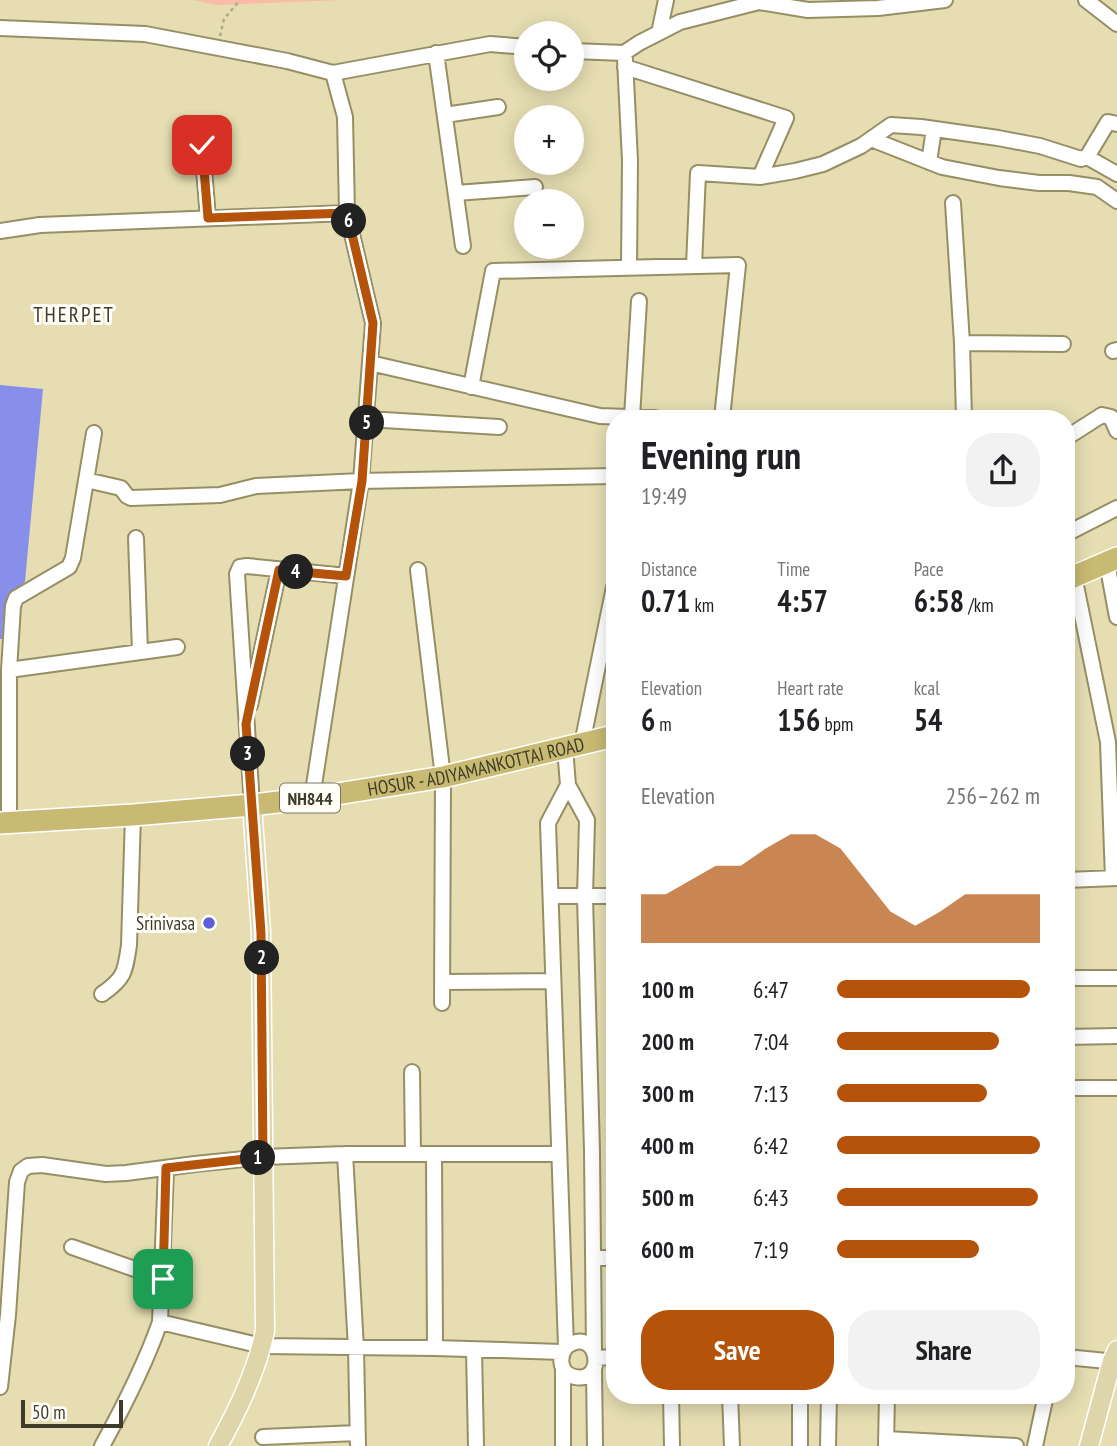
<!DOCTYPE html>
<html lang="en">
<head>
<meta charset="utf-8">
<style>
	:root { --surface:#fff; --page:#f2f2f2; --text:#202124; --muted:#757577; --accent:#b45309 }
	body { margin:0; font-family:"PT Sans Narrow",sans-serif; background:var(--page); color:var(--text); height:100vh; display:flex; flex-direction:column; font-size:26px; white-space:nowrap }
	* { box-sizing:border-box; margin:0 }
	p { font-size:23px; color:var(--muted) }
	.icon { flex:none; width:38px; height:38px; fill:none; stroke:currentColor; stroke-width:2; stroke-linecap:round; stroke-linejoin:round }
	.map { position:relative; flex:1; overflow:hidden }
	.drawer { position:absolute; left:606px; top:410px; width:469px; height:994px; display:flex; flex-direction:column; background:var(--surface); border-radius:28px; box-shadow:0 4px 18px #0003 }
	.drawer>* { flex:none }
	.fabs { position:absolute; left:514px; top:21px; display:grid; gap:14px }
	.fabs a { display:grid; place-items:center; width:70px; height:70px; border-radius:50%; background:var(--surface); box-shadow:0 4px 18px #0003; font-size:35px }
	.scale { position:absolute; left:21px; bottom:18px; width:102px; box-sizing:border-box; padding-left:7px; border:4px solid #3f3c2a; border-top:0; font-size:19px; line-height:24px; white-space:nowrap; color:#3f3c2a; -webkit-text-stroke:5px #fffef9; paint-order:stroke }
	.pin { position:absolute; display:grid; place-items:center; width:60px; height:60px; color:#fff; margin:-30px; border-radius:14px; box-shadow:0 4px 10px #0006 }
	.km { position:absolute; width:35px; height:35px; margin:-18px; border-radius:50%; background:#222; color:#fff; font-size:19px; line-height:35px; text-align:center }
	.round { display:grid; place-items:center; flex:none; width:74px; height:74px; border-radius:28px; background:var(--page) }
	.overview { display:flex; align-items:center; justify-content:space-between; height:119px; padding:0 35px }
	h1 { font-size:38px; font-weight:600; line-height:52px }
	.stats { display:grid; grid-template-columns:repeat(3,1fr); gap:10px; height:119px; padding:7px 35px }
	.stats div { display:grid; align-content:center }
	.stats b { font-size:30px; font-weight:600 }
	.stats small { font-size:19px; font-weight:400 }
	.stats p { font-size:19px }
	.chart { height:196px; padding:14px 35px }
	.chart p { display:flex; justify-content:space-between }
	.chart svg { width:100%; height:126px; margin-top:7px; fill:var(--accent); opacity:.7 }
	.button { display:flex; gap:14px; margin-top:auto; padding:14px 35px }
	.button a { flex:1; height:80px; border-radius:28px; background:var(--accent); color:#fff; font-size:28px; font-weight:600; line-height:80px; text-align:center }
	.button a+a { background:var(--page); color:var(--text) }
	ul { padding:0 35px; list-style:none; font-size:23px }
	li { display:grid; grid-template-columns:112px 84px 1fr; align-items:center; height:52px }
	li i { height:18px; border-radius:9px; background:var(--accent) }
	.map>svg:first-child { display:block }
</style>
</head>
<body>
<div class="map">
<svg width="1117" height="1446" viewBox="0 0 1117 1446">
	<rect width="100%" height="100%" fill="#e6deb2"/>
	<path fill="#fbbba6" d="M193 0H344L216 5Z"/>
	<path fill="#888feb" d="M0 385 43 389 25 581 3 639H0Z"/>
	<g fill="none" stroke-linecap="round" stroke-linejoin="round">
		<defs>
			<path id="minor" d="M1086 0 1117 24
				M0 28 145 34 287 61 333 73 345 117 347 213
				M659 33 666 0
				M572 51 624 53 639 43 680 22 759 2 808 10 878 8 945 0
				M436 53 463 246
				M625 59 630 161 629 268
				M625 67 786 118 760 177
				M333 73 490 44 527 47
				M445 115 498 107
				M871 139 942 167 999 178 1039 183H1069L1097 187 1117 201
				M202 145 208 218
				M1087 157 1117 174
				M929 162 934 129
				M456 193 535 187
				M953 203 962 343 964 418
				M0 231 40 225 347 213 373 323 361 481 312 798
				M694 266 698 173 760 177 795 171 823 164 861 146 891 125 921 127 998 138 1040 146 1081 159 1087 157 1108 122 1117 124
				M962 343 1063 344
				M1113 351 1117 350
				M370 363 600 416 655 418
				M471 387 493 271 738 265 722 418
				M632 417 639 301
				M367 419 499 427
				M1066 438 1102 415 1111 417 1117 431
				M86 480 121 488 127 496 131 498 220 495 256 486 361 481 614 476
				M1066 534 1117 508
				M136 538 140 652
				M1107 563 1117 617
				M1066 565 1074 576 1108 742 1113 878
				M418 570 443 777 442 1003
				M9 670 177 647
				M250 705 279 570
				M582 744 614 587
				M565 748 568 785 587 820 585 897 592 1150 594 1352
				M252 805 237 574 240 567 247 566 346 576
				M9 822V670L13 606 16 598 69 567 73 558 94 433
				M1066 880 1117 878
				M551 896H614
				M1066 978H1117
				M443 982 552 981
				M102 994C125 978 125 972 129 945L133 815
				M1066 1037 1117 1036
				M412 1072 413 1154
				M1066 1088H1117
				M345 1154 356 1348 358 1446
				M434 1154 435 1348
				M72 1247 163 1279
				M593 1258H614
				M160 1322 262 1346 435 1348 562 1352
				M566 1347C598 1324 608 1383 575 1377 560 1374 558 1358 566 1347L548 823 568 785
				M474 1350 476 1446
				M1066 1357 1117 1362
				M596 1358 614 1357
				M594 1368 595 1446
				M0 1387 8 1315 17 1182 21 1171 28 1166 42 1165 106 1174 126 1173 195 1164 263 1157 345 1154H558
				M671 1395 672 1446
				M730 1395 732 1446
				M263 1437 357 1433
				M886 1439 1016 1446
				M102 1446C124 1406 145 1365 160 1322L166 1168
				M563 1446V1370
				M800 1446V1395
				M828 1446 829 1395
				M886 1446 887 1395
				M1035 1446 1046 1395"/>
			<path id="major" d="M218 1446C238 1410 257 1371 265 1331L261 933 252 805
				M1089 1446 1112 1361 1117 1350"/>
			<g id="highway">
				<path d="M1066 580 1117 558"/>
				<path id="s1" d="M0 823 133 815 252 805 312 798 443 777 614 736"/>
			</g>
		</defs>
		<use href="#minor" stroke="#968f65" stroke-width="18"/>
		<use href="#major" stroke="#fff" stroke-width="21"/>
		<use href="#highway" stroke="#fff" stroke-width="24"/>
		<path stroke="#b0aa86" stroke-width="2.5" stroke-dasharray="3.5 3.5" stroke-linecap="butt" d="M220 36 224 19 240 0"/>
		<use href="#minor" stroke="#fff" stroke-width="14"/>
		<use href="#major" stroke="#ded6aa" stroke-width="18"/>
		<use href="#highway" stroke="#c8ba72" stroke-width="21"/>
	</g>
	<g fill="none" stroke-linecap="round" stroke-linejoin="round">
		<defs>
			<path id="route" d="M163 1279 166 1168 263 1157 261 933 246 724 279 570 346 576 362 481 373 323 347 213 208 218 202 145"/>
		</defs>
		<use href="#route" stroke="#fff" stroke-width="14"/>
		<use href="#route" stroke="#b45309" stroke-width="9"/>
	</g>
	<circle fill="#5f5ed6" stroke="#fffef9" stroke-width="2.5" cx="209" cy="923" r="7"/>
	<g text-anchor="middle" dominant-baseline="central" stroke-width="6" stroke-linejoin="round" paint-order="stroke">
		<rect fill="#fffef9" stroke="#797668" stroke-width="2" x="280" y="783.5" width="60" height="29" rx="5"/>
		<g font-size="18" font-weight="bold" fill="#3f3c2a">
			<text x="310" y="798">NH844</text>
		</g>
		<g font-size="19" fill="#3f3c2a" stroke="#fffef9">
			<text stroke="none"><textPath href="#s1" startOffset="480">HOSUR - ADIYAMANKOTTAI ROAD</textPath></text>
		</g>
		<g font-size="19" fill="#3f3c2a" stroke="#fffef9" text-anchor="end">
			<text x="195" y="923">Srinivasa</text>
		</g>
		<g font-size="21" letter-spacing="2" fill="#3f3c2a" stroke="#fffef9">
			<text x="74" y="314">THERPET</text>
		</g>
	</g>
</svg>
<div class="fabs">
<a><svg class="icon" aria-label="locate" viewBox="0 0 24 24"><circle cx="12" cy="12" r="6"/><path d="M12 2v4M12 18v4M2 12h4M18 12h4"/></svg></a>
<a>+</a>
<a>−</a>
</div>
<div class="scale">50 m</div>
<div class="pin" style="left:163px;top:1279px;background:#1e9e55"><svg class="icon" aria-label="arrive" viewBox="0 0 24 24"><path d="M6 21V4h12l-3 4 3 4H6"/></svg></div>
<div class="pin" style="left:202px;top:145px;background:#d93025"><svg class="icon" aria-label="check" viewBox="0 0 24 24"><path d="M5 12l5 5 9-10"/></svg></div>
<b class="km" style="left:258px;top:1158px">1</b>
<b class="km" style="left:262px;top:958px">2</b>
<b class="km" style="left:248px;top:754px">3</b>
<b class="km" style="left:296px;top:572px">4</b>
<b class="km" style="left:367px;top:423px">5</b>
<b class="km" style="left:349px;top:221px">6</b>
<section class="drawer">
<div class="overview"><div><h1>Evening run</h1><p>19:49</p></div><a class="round"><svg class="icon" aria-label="share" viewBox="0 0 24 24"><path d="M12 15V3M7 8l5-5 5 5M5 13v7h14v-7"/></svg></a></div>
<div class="stats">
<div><p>Distance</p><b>0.71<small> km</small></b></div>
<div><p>Time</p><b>4:57</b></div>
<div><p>Pace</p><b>6:58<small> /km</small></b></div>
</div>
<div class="stats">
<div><p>Elevation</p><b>6<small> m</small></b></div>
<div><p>Heart rate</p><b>156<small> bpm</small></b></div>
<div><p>kcal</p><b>54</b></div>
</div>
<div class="chart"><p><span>Elevation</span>256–262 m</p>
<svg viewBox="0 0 160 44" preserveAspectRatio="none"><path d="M0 44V27L10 27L20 22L30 17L40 17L50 11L60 6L70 6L80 11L90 22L100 33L110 38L120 33L130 27L140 27L150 27L160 27V44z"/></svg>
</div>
<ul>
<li><b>100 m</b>6:47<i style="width:95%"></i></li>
<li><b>200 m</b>7:04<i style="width:80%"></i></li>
<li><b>300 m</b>7:13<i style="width:74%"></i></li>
<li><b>400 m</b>6:42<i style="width:100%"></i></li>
<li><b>500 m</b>6:43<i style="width:99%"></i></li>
<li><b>600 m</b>7:19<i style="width:70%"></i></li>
</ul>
<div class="button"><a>Save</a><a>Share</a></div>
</section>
</div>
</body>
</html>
